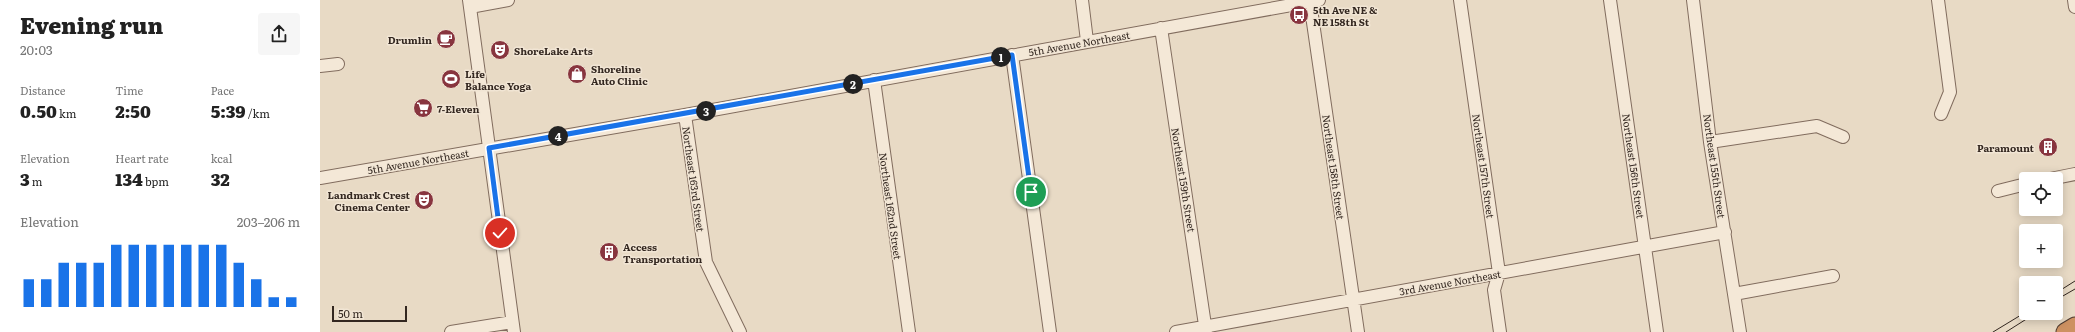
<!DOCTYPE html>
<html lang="en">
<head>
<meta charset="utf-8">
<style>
	:root { --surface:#fff; --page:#f6f6f6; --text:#222; --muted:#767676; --accent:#1a73e8 }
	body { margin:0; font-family:Literata,serif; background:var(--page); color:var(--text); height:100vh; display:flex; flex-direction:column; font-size:15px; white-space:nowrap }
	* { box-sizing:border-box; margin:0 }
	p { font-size:13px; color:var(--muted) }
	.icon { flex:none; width:22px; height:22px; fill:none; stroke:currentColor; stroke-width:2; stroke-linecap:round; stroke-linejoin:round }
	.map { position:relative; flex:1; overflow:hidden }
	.panel { display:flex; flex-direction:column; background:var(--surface); width:320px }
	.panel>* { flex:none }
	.controls { position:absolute; left:1699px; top:172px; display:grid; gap:8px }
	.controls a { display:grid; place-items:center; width:44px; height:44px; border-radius:4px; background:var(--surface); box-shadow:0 2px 10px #0003; font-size:20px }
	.scale { position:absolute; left:12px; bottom:10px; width:75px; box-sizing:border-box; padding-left:4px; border:2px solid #332720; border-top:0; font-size:11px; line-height:14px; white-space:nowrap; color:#332720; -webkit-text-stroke:3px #f1e5d4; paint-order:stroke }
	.pin { position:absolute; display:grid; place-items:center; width:34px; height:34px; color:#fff; margin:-17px; border:2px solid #fff; border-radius:50%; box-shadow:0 1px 4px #0007 }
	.km { position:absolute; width:20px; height:20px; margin:-10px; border-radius:50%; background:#222; color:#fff; font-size:11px; line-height:20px; text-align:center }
	.round { display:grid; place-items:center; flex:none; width:42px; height:42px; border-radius:4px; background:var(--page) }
	.headline { display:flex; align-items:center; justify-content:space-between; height:68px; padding:0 20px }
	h1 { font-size:22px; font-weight:800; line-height:30px }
	.stats { display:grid; grid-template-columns:repeat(3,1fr); gap:6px; height:68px; padding:4px 20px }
	.stats div { display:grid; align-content:center }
	.stats b { font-size:17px; font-weight:800 }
	.stats small { font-size:11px; font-weight:400 }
	.stats p { font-size:11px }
	.chart { height:112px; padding:8px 20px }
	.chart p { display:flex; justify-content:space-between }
	.chart svg { width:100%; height:72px; margin-top:4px; stroke:var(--accent); stroke-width:6 }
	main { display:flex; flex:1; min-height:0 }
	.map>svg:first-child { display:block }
</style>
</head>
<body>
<main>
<section class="panel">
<div class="headline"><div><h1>Evening run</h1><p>20:03</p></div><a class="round"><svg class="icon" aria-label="share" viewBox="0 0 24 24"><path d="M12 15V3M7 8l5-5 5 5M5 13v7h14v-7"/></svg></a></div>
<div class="stats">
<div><p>Distance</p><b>0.50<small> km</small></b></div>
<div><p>Time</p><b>2:50</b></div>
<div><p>Pace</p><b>5:39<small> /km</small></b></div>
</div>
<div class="stats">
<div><p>Elevation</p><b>3<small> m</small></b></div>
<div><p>Heart rate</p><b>134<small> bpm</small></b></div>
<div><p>kcal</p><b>32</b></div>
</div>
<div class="chart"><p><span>Elevation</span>203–206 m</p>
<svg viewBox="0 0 160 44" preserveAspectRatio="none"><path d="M5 44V27M15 44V27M25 44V17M35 44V17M45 44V17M55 44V6M65 44V6M75 44V6M85 44V6M95 44V6M105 44V6M115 44V6M125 44V17M135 44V27M145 44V38M155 44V38"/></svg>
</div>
</section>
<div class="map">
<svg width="1755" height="332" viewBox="0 0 1755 332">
	<rect width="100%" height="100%" fill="#e8dac5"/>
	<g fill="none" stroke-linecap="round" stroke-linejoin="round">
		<defs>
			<path id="minor" d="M149 0 194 332
				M762 0 767 41
				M1140 0 1179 273 1174 290 1180 332
				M1290 0 1337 332
				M1373 0 1390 142 1420 332
				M1618 0 1630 92 1621 114
				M1754 0 1755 7
				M990 2 1038 332
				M150 7 188 0
				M841 28 886 332
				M692 55 730 332
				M0 66 18 64
				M554 80 589 332
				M365 115 386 262 420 332
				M1390 142 1497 126 1523 137
				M0 178 365 115 999 0
				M1730 179 1755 174
				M1678 191 1706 184
				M1414 294 1513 276
				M131 332 192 322
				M856 332 1405 232"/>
			<path id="highway" d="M1745 332 1755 326"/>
		</defs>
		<use href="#minor" stroke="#816c5e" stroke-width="14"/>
		<use href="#highway" stroke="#4f3c31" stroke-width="19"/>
		<use href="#minor" stroke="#f4e8d7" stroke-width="12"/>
		<use href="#highway" stroke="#cd9161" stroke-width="17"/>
		<path stroke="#332720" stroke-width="1" d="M1736 293 1755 281
			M1736 300 1755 289
			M1673 332 1706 312
			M1686 332 1716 313"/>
	</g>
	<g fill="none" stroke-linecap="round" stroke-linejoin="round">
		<defs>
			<path id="route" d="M180 233 169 148 692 55 711 192"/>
		</defs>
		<use href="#route" stroke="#fff" stroke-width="8"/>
		<use href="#route" stroke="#1a73e8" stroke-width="5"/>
	</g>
	<defs>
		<symbol id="bus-disc" viewBox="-11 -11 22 22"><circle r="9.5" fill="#88353f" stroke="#f1e5d4"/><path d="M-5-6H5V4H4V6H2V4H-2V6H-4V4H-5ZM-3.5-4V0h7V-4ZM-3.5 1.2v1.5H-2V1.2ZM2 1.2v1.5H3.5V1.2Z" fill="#fff"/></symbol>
		<symbol id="cafe-disc" viewBox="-11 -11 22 22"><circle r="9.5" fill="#88353f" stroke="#f1e5d4"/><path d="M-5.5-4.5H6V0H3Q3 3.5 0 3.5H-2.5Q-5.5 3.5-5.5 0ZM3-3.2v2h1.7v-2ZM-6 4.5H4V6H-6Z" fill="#fff"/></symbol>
		<symbol id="theatre-disc" viewBox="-11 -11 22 22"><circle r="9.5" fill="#88353f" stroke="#f1e5d4"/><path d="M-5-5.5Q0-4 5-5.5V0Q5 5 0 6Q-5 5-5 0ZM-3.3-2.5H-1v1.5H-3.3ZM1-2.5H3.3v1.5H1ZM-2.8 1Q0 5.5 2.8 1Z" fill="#fff"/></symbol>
		<symbol id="shop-disc" viewBox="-11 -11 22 22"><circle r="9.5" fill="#88353f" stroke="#f1e5d4"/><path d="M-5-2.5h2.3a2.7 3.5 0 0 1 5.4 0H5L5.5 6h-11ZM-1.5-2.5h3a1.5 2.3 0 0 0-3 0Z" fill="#fff"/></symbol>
		<symbol id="stadium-disc" viewBox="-11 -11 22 22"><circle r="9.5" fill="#88353f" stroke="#f1e5d4"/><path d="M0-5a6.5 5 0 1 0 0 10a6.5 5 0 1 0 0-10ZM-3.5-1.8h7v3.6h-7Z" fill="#fff"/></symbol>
		<symbol id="supermarket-disc" viewBox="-11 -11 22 22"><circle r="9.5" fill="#88353f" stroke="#f1e5d4"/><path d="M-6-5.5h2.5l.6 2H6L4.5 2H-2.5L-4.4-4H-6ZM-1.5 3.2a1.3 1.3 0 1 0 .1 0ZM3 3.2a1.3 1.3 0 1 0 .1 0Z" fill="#fff"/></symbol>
		<symbol id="building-disc" viewBox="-11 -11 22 22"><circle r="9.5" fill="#88353f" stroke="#f1e5d4"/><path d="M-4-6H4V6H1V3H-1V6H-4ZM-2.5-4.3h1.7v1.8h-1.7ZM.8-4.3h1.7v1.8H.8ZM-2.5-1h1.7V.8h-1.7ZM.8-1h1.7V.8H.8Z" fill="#fff"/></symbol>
	</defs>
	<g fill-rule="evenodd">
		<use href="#bus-disc" x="968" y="4" width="22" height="22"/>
		<use href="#cafe-disc" x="115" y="28" width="22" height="22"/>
		<use href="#theatre-disc" x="169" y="39" width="22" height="22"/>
		<use href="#shop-disc" x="246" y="63" width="22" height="22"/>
		<use href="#stadium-disc" x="120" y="68" width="22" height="22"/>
		<use href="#supermarket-disc" x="92" y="97" width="22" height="22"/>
		<use href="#building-disc" x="1717" y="136" width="22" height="22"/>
		<use href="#theatre-disc" x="93" y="189" width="22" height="22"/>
		<use href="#building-disc" x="278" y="241" width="22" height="22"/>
	</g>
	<g text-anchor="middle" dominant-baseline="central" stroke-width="3" stroke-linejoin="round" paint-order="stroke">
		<g font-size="10" font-weight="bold" fill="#332720" stroke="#f1e5d4" text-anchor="start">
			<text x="993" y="9">5th Ave NE &amp;<tspan x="993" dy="12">NE 158th St</tspan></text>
			<text x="112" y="39" text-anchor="end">Drumlin</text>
			<text x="194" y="50">ShoreLake Arts</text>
			<text x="271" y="68">Shoreline<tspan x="271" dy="12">Auto Clinic</tspan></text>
			<text x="145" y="73">Life<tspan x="145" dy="12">Balance Yoga</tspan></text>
			<text x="117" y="108">7-Eleven</text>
			<text x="1714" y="147" text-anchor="end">Paramount</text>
			<text x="90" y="194" text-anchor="end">Landmark Crest<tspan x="90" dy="12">Cinema Center</tspan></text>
			<text x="303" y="246">Access<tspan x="303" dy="12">Transportation</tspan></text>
		</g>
		<g font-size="10" fill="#332720" stroke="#f1e5d4">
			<text transform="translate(759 43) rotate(-10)">5th Avenue Northeast</text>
			<text transform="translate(98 161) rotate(-10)">5th Avenue Northeast</text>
			<text transform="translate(1164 166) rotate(82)">Northeast 157th Street</text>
			<text transform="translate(1314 166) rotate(82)">Northeast 156th Street</text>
			<text transform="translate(1395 166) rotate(82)">Northeast 155th Street</text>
			<text transform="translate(1014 167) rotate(82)">Northeast 158th Street</text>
			<text transform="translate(374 179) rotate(82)">Northeast 163rd Street</text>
			<text transform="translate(864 180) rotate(81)">Northeast 159th Street</text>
			<text transform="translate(571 206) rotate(82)">Northeast 162nd Street</text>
			<text transform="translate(1130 282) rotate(-10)">3rd Avenue Northeast</text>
		</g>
	</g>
</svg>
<div class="controls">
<a><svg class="icon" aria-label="locate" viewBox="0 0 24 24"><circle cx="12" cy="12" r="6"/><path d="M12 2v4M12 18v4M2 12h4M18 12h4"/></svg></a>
<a>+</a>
<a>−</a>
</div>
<div class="scale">50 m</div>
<div class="pin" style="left:711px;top:192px;background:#1e9e55"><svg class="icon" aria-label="arrive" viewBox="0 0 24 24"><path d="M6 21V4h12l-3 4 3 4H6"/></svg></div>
<div class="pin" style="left:180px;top:233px;background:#d93025"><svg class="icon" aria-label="check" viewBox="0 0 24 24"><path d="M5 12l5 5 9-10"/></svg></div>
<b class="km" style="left:681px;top:57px">1</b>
<b class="km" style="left:533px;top:84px">2</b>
<b class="km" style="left:386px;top:111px">3</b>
<b class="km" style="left:238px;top:136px">4</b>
</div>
</main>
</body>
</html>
